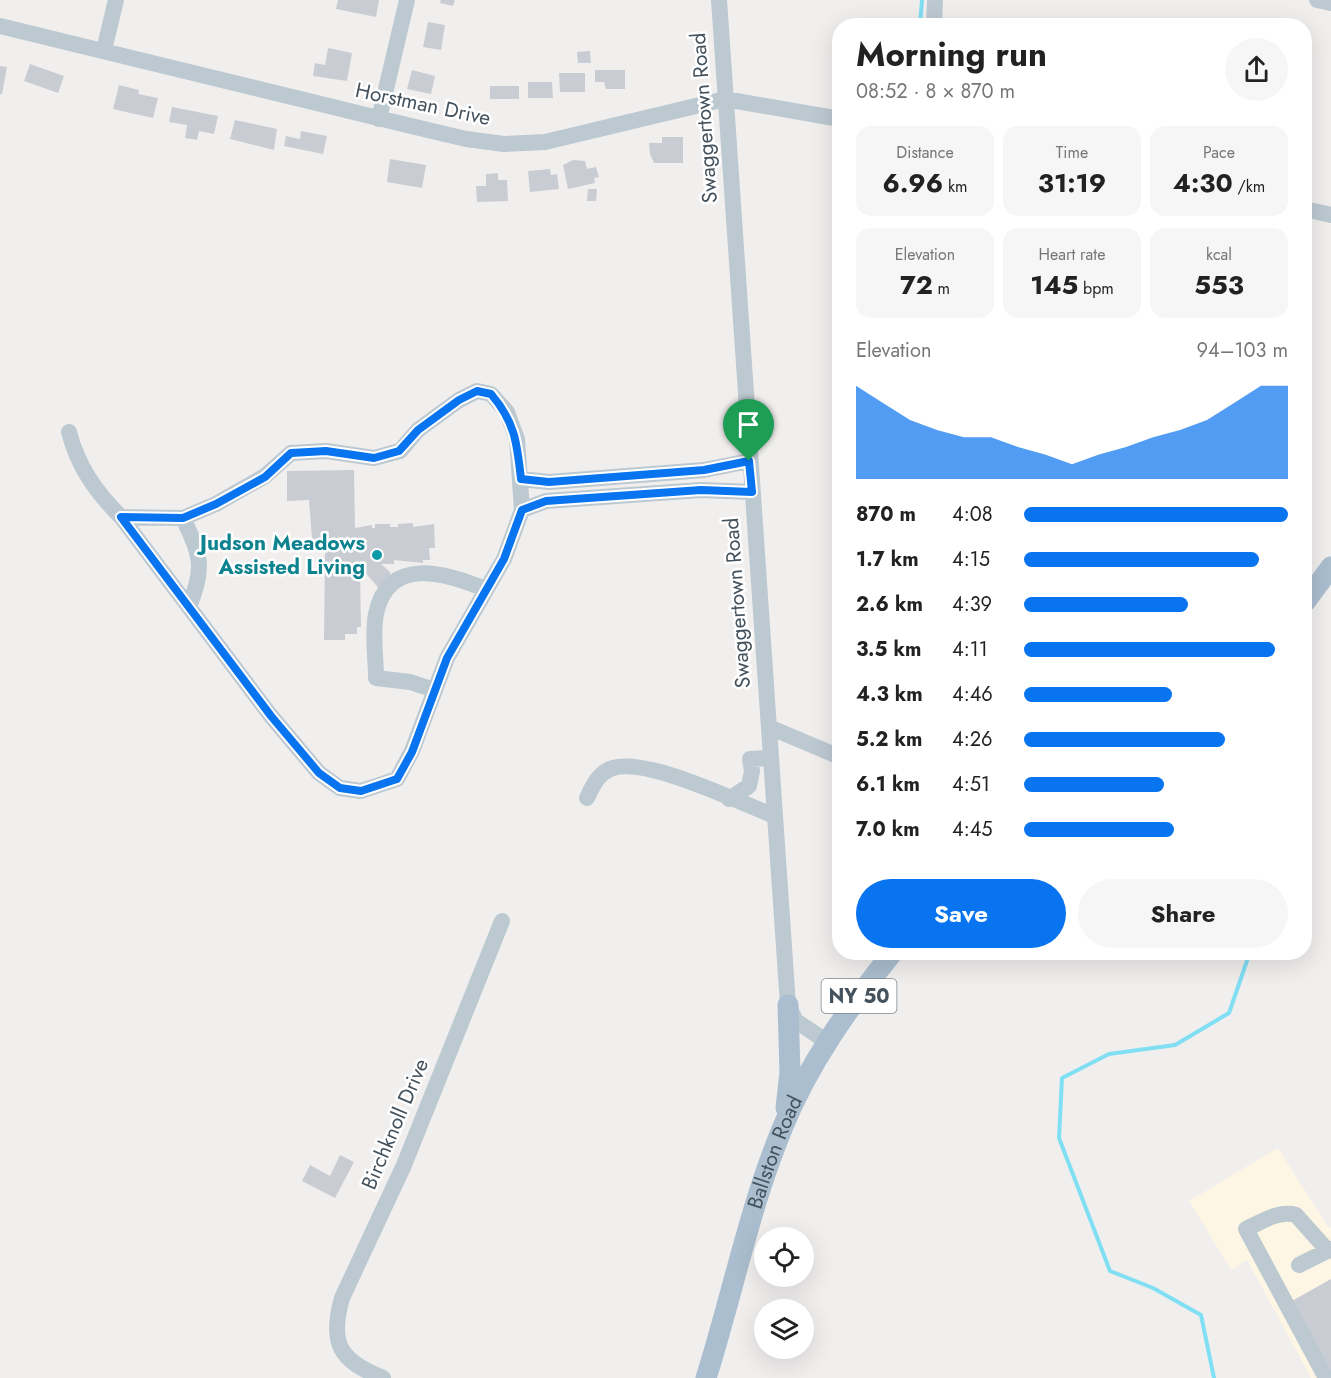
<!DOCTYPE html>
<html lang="en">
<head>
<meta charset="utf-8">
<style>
	:root { --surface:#fff; --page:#f6f6f6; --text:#222; --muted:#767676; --accent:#0974ef }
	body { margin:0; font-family:Jost,sans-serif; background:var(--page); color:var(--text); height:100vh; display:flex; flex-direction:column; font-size:22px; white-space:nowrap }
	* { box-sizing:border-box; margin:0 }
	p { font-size:20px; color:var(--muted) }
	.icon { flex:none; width:33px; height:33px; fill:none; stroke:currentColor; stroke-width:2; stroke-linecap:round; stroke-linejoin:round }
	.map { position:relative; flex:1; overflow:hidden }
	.panel { position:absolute; left:832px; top:18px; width:480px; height:942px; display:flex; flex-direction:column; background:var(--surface); border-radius:24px; box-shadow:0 6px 24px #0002 }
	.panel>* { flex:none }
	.fabs { position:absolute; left:754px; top:1227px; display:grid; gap:12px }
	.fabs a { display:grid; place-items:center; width:60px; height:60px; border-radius:50%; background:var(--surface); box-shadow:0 6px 24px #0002; font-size:30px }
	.pin { position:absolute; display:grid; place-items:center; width:51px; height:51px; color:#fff; margin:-62px -26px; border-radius:50% 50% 50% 0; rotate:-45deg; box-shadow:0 0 6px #0007 }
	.pin .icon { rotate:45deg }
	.round { display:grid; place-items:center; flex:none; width:63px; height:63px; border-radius:32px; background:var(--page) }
	.headline { display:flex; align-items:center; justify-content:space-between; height:102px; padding:0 24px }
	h1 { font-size:33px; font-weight:700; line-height:45px }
	.metrics { display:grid; grid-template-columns:repeat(3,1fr); gap:9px; height:102px; padding:6px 24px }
	.metrics div { display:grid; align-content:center; border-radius:15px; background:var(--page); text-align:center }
	.metrics b { font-size:26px; font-weight:700 }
	.metrics small { font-size:16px; font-weight:400 }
	.metrics p { font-size:16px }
	.chart { height:168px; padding:12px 24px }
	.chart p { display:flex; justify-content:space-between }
	.chart svg { width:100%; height:108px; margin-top:6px; fill:var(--accent); opacity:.7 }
	.primary-button { display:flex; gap:12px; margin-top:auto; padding:12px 24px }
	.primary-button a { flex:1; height:69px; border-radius:36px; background:var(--accent); color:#fff; font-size:24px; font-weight:700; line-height:69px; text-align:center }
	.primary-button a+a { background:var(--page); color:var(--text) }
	ul { padding:0 24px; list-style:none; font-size:20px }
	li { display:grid; grid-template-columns:96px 72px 1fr; align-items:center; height:45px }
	li i { height:15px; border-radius:8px; background:var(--accent) }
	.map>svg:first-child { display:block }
</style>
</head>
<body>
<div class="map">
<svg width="1331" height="1378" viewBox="0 0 1331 1378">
	<rect width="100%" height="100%" fill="#f1eeee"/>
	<path fill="#fdf6e5" d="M1278 1148 1329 1228 1331 1227V1378H1311L1247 1260 1231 1270 1189 1201Z"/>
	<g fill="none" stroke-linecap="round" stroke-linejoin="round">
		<path stroke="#81dff3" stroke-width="4" d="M920 26 922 0
			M1214 1378 1201 1315 1153 1288 1110 1271 1059 1138 1062 1078 1109 1054 1175 1045 1229 1013 1250 952"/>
	</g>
	<path fill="#c9cdd3" d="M338 0H379L376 17 336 9Z
		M441 0H455L453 6 440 3Z
		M428 22 445 25 441 50 423 47Z
		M328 48 352 53 347 81 313 76 315 63 325 65Z
		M590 51 591 63H578L577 52Z
		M30 64 64 76 58 93 24 81Z
		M0 66 7 67 2 94H0Z
		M412 70 435 76 431 94 407 89Z
		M595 70H625V89H606L604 82H595Z
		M559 73H585V92H560Z
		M528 82H552L553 98H528Z
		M119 85 139 90 138 94 158 98 153 118 113 109Z
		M490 86H519V99H490Z
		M172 107 218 116 214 134 199 131 197 140 185 138 187 125 169 122Z
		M235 120 277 129 274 150 230 139Z
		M301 131 327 136 323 154 284 146 286 136 300 139Z
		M662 137H683V163H654L650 154 649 143H662Z
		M390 159 426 165 422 188 387 182Z
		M573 160 585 161 587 169 596 167 599 177 594 178 595 183 568 189 563 165Z
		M550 169 551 175 557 174 559 189 530 192 528 171Z
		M498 173V180H507L508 201 477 202 476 186H486V174Z
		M588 189H597L596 201H587Z
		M354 470 355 528 372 525V528H375V524H390V527H398V524L413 523V527L434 524 435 548H429L430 560H423V563L394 560V564H381L390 572V581L382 592 364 571 360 574 361 627H357V634H345V640H324L325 551H313L309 500 287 501V471Z
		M340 1155 354 1162 335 1198 302 1181 310 1165 330 1176Z
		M1331 1279V1377L1290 1302Z"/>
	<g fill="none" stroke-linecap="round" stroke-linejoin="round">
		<path stroke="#bdc9d1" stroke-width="16" d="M719 0 788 1005 796 1021 826 1041
			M1317 0 1331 3
			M0 26 411 126 466 139 504 144 545 142 725 99 840 119
			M934 26 935 0
			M104 50 116 0
			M379 119 407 0
			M1305 209 1331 215
			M69 432C78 467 96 492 121 517L183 518 216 504 265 476 291 453 326 451 374 458 400 451 418 430 459 400 477 391 491 394 507 412 517 439 522 510 504 559 447 658 412 751 397 779 361 791 340 788 319 773 271 716 121 517
			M521 479 549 482 704 470 749 461
			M522 510 546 501 701 490 752 492
			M183 518C201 556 205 567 189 607
			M435 690 410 682 376 678C376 658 372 634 376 614 388 555 446 573 485 589
			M769 727 840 757
			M587 798C593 785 599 772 613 768 648 757 740 803 775 816
			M729 799 749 786 752 771 750 759 771 758
			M1299 1265 1331 1249
			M383 1378C340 1361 329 1344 342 1298L404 1165 502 921
			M1326 1378 1246 1229C1261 1222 1279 1210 1296 1215L1328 1251"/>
		<g stroke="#abbecf" stroke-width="21">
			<path d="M1305 602 1331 567"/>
			<path d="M786 1108 790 1072 788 1005"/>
			<path id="s1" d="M706 1378C732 1296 749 1209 782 1129 808 1064 849 1007 893 952"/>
		</g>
	</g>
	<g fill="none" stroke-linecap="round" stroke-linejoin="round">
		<defs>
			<path id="route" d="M477 391 491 394C515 422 517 443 521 479L549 482 704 470 749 461 752 492 701 490 546 501 522 510 504 559 447 658 412 752 397 779 361 791 340 788 319 773 271 716 121 517 183 518 216 504 265 477 291 453 326 451 374 458 399 451 418 430 459 400Z"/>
		</defs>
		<use href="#route" stroke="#fff" stroke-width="12"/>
		<use href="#route" stroke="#0974ef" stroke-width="8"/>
	</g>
	<circle fill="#0f9aa8" stroke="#fff" stroke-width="2" cx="377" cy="555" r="6"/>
	<g text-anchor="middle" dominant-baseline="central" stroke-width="5" stroke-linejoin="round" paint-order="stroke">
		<rect fill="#fff" stroke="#7c868e" stroke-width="1.5" x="821.5" y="979" width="75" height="34" rx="4.5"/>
		<g font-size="20" font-weight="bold" fill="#44525d">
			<text x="859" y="996">NY 50</text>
		</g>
		<g font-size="21" fill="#44525d" stroke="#fff">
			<text transform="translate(423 104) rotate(12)">Horstman Drive</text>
			<text transform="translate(704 118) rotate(-94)">Swaggertown Road</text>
			<text transform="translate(737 603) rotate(-94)">Swaggertown Road</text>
			<text transform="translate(395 1124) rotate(-67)">Birchknoll Drive</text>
			<text stroke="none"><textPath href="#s1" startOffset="236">Ballston Road</textPath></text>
		</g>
		<g font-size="21" font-weight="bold" fill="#0d838f" stroke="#fff" text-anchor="end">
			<text x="365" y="543">Judson Meadows<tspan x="365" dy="24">Assisted Living</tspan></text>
		</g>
	</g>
</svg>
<div class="fabs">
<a><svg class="icon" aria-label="locate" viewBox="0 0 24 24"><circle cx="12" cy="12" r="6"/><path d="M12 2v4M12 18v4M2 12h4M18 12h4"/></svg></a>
<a><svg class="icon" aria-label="layers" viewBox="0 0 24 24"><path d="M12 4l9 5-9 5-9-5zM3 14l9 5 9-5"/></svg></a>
</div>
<div class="pin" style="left:749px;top:461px;background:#1e9e55"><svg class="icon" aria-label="arrive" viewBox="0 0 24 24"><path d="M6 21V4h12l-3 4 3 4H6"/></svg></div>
<section class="panel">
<div class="headline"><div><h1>Morning run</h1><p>08:52 · 8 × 870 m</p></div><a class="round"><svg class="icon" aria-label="share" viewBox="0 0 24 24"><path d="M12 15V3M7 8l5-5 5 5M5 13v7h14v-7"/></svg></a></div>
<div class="metrics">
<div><p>Distance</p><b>6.96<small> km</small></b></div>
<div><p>Time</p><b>31:19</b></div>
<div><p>Pace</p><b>4:30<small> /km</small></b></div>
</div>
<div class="metrics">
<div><p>Elevation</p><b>72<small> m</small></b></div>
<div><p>Heart rate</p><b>145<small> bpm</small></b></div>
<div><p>kcal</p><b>553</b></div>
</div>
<div class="chart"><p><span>Elevation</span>94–103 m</p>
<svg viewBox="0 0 160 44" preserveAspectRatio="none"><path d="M0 44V6L10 13L20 20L30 24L40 27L50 27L60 31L70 34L80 38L90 34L100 31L110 27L120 24L130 20L140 13L150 6L160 6V44z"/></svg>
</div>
<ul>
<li><b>870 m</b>4:08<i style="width:100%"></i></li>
<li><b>1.7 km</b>4:15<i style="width:89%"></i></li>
<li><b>2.6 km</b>4:39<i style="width:62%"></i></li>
<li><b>3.5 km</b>4:11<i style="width:95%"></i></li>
<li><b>4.3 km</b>4:46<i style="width:56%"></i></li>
<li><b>5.2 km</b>4:26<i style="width:76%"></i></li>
<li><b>6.1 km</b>4:51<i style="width:53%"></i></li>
<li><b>7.0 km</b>4:45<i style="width:57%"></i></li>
</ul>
<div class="primary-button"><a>Save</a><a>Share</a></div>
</section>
</div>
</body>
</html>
